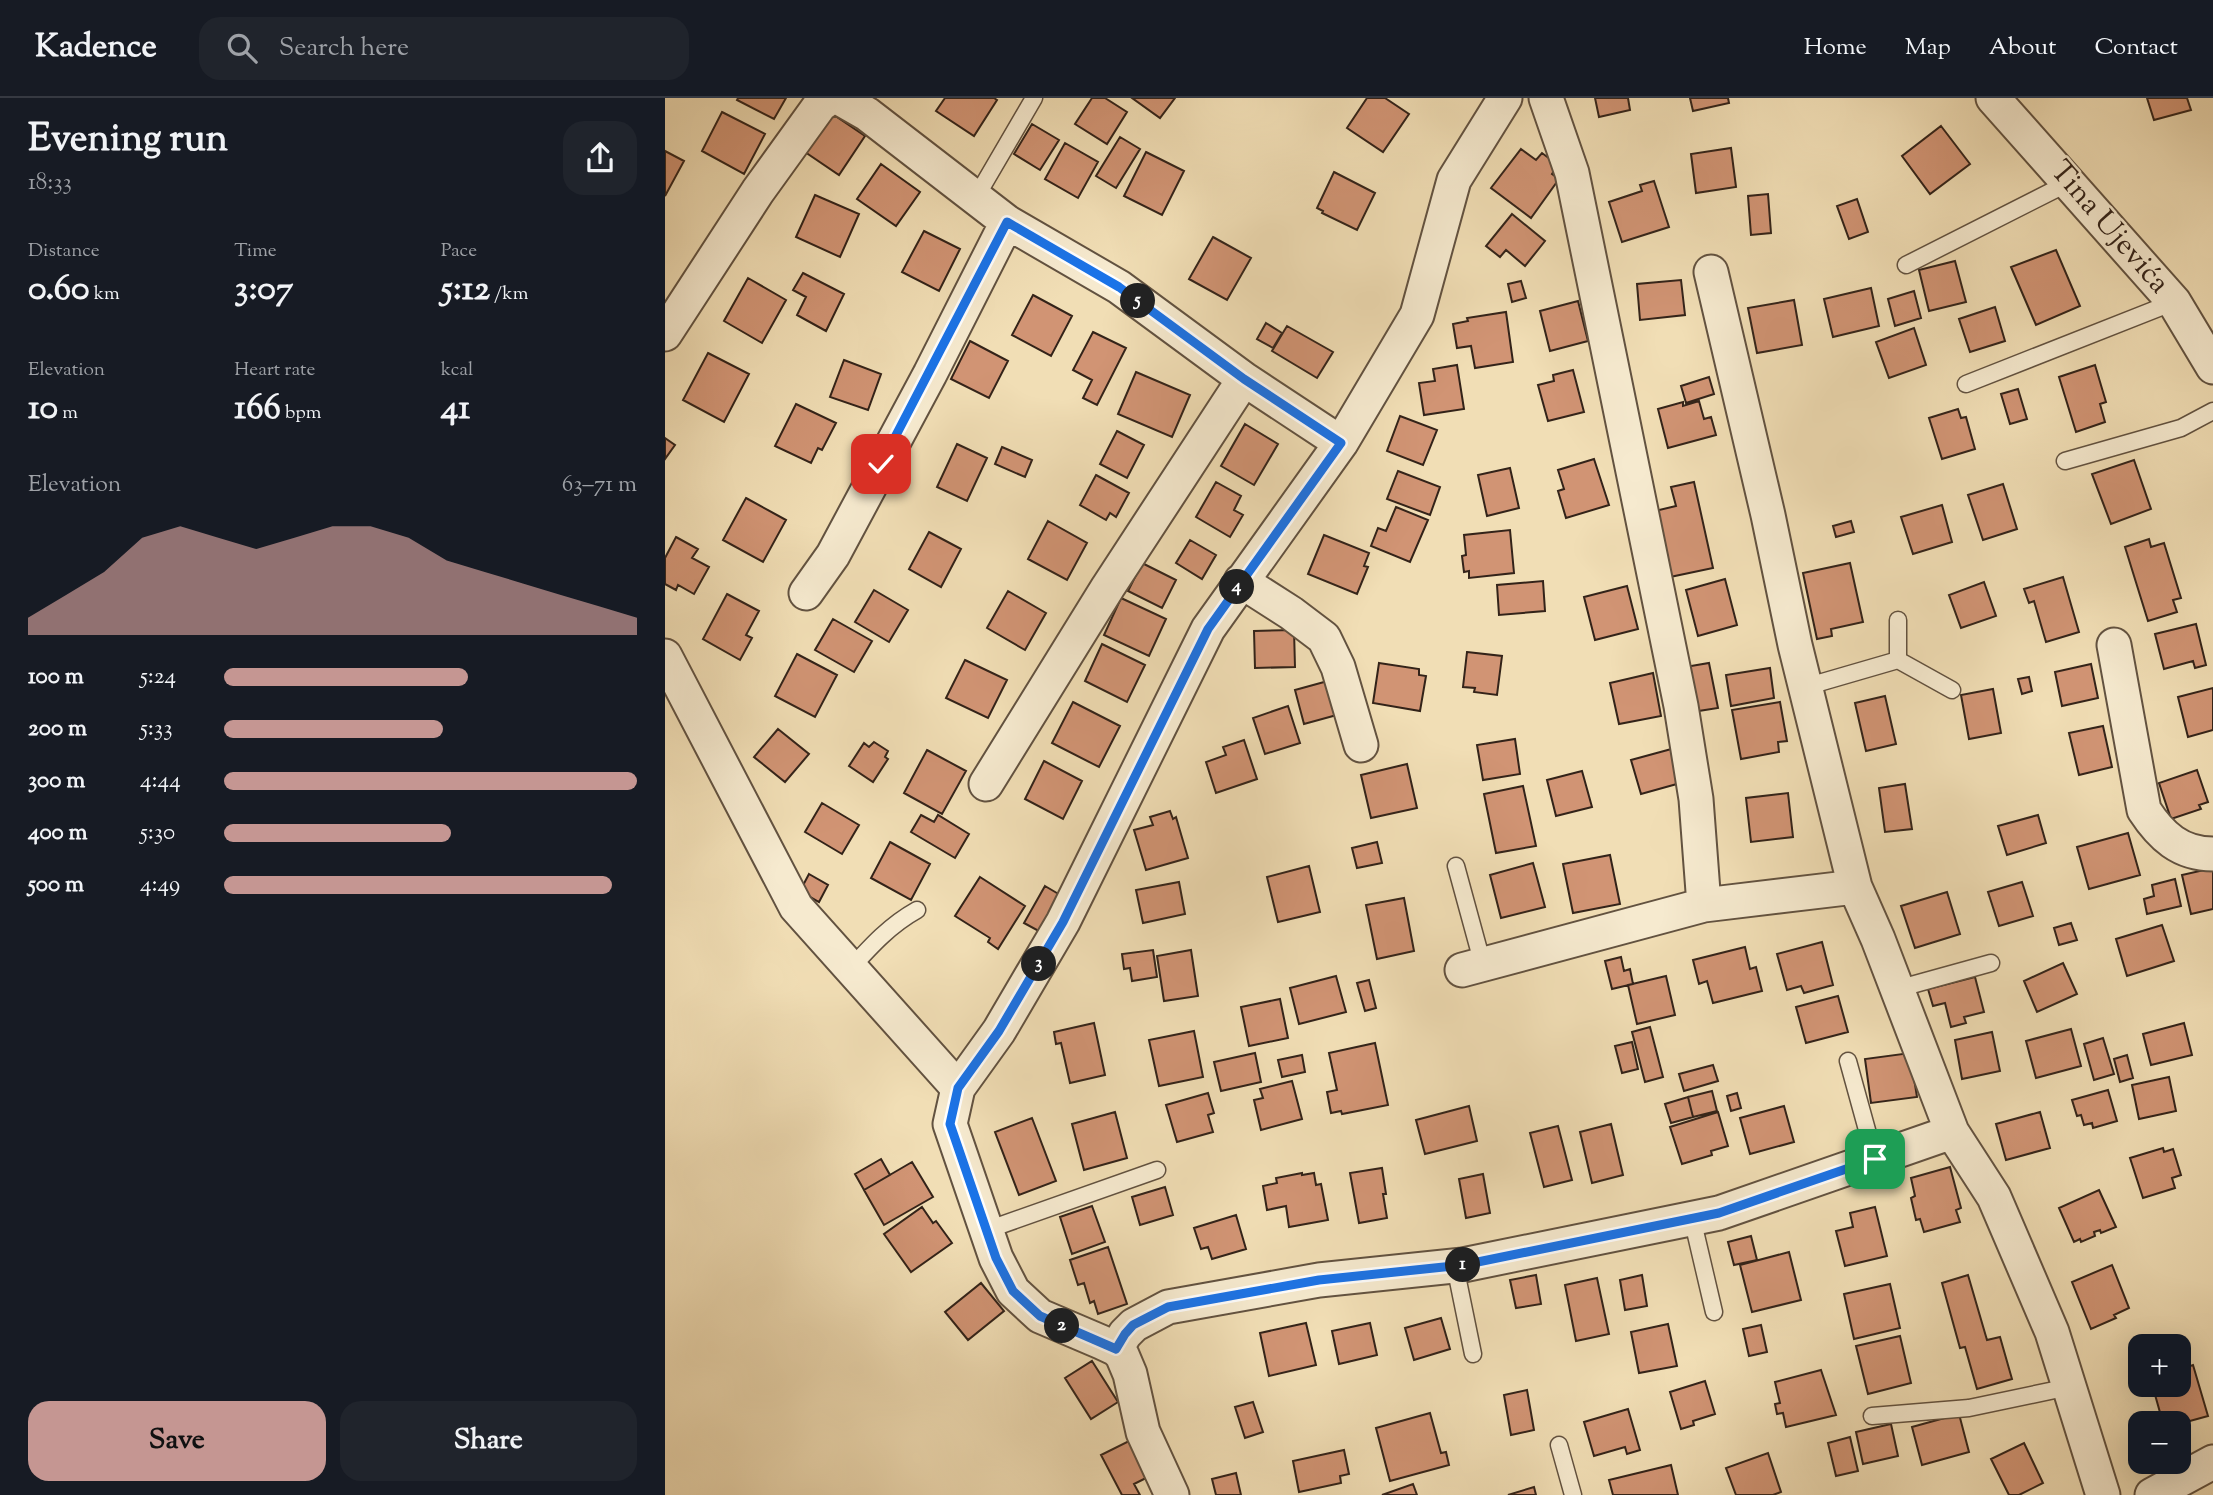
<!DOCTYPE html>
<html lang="en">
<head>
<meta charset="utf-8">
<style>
	:root { --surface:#171b24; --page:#20242c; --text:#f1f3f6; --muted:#9ea1a6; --line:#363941; --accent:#c59692 }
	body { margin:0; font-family:"Sorts Mill Goudy",serif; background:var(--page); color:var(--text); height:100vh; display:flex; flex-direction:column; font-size:26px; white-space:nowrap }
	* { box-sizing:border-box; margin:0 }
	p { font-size:23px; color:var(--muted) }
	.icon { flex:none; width:38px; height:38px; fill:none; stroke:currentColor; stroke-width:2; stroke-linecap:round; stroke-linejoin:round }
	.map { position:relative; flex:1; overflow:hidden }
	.sheet { display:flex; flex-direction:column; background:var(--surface); width:665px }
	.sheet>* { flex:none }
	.fabs { position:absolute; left:1463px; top:1236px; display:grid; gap:14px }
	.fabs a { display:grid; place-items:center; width:63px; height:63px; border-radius:14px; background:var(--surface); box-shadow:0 7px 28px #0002; font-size:35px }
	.pin { position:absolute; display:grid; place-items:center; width:60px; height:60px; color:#fff; margin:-30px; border-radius:14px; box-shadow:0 4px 10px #0006 }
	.km { position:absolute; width:35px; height:35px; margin:-18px; border-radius:50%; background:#222; color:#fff; font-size:19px; line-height:35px; text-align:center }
	.round { display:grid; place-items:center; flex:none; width:74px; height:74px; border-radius:21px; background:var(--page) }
	.head { display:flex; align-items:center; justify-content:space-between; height:119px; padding:0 28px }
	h1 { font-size:38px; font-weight:700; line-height:52px }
	.metrics { display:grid; grid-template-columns:repeat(3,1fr); gap:10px; height:119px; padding:7px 28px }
	.metrics div { display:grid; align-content:center }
	.metrics b { font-size:35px; font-weight:700 }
	.metrics small { font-size:19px; font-weight:400 }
	.metrics p { font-size:19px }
	.chart { height:196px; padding:14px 28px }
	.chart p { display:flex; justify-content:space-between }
	.chart svg { width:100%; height:126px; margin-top:7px; fill:var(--accent); opacity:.7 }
	.button { display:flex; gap:14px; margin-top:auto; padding:14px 28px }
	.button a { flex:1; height:80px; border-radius:21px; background:var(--accent); color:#111; font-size:28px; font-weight:700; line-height:80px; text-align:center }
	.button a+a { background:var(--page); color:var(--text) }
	ul { padding:0 28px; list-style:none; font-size:23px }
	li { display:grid; grid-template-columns:112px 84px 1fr; align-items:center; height:52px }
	li i { height:18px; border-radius:9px; background:var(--accent) }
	header { display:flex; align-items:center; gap:42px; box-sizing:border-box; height:98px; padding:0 35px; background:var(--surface); border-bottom:2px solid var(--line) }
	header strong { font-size:33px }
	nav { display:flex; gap:38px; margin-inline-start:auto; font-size:24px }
	.search { width:490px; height:63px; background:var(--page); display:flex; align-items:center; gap:18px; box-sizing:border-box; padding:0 24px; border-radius:21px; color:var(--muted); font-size:26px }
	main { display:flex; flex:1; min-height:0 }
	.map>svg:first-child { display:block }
</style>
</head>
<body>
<header>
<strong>Kadence</strong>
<div class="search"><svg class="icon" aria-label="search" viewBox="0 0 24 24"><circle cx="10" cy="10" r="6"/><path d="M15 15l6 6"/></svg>Search here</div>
<nav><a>Home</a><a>Map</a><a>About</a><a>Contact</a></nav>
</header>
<main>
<section class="sheet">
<div class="head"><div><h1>Evening run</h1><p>18:33</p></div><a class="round"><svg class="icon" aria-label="share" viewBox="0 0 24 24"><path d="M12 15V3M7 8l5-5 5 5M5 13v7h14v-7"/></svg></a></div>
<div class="metrics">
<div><p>Distance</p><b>0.60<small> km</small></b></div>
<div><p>Time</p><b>3:07</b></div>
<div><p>Pace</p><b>5:12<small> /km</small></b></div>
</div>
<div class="metrics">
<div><p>Elevation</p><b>10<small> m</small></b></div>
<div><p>Heart rate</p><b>166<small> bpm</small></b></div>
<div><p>kcal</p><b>41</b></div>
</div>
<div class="chart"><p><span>Elevation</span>63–71 m</p>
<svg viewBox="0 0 160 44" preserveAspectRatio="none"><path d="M0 44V38L10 30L20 22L30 10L40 6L50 10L60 14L70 10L80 6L90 6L100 10L110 18L120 22L130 26L140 30L150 34L160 38V44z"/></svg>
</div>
<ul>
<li><b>100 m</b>5:24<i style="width:59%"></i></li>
<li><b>200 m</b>5:33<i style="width:53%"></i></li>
<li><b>300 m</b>4:44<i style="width:100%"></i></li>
<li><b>400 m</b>5:30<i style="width:55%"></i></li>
<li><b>500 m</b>4:49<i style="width:94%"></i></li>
</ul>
<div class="button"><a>Save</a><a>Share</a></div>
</section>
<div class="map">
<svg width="1548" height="1397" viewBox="0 0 1548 1397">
	<rect width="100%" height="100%" fill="#f1deb5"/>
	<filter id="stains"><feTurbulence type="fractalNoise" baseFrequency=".00286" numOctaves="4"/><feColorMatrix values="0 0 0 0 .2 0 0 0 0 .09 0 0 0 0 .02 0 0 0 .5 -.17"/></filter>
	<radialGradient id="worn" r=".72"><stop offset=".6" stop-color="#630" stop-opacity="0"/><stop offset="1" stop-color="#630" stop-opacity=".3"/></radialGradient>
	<path fill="#d19474" stroke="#332319" stroke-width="2" d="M73 0H121L109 21 72 2Z
		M280 0H329L332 2 309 38 271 13Z
		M427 0H440L462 14 442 46 410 26Z
		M467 0H510L495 20Z
		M702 0H720L744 16 718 54 682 30Z
		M930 0H963L965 12 934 19Z
		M1025 0H1063L1064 5 1028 13Z
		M1482 0H1522L1526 12 1489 22Z
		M57 14 100 36 79 76 37 53Z
		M166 15 200 38 174 77 140 54Z
		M367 26 394 42 375 72 349 56Z
		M1276 28 1305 66 1265 96 1237 58Z
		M455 39 475 51 451 90 431 78Z
		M400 45 433 64 413 100 380 81Z
		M1066 50 1071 89 1031 95 1026 56Z
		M856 51 871 62 877 55 893 67 887 76 894 81 866 120 826 90Z
		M0 53 19 63 0 98Z
		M481 54 519 73 497 117 459 98Z
		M216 66 255 94 231 128 192 101Z
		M669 74 710 95 692 132 657 115 658 113 652 110Z
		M989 83 1004 129 957 144 944 104 977 93 975 87Z
		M1103 96 1106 135 1086 137 1083 98Z
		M150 97 194 116 175 159 131 139Z
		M1192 101 1203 134 1184 141 1172 108Z
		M847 116 880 143 860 168 841 152 835 159 821 148Z
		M259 133 295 151 274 193 237 174Z
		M548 139 586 160 562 202 524 181Z
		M1391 152 1415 208 1371 227 1346 169Z
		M1290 163 1301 204 1264 213 1254 172Z
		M138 175 179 196 161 233 132 217 141 199 128 192Z
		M83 180 121 202 97 245 59 223Z
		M1016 182 1020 217 975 222 972 186Z
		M856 183 861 200 847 204 843 186Z
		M1206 190 1214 228 1168 239 1159 201Z
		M1249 193 1256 220 1230 228 1223 201Z
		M368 197 407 218 386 258 347 237Z
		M1129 202 1137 247 1092 255 1083 210Z
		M913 203 923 243 885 253 875 213Z
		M1330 209 1340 243 1305 254 1294 221Z
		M841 214 848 264 810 270 806 248 792 250 788 226 803 223 802 220Z
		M601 225 617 235 608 250 592 241Z
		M622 228 668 254 652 280 607 253Z
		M1249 230 1261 267 1224 280 1211 244Z
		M428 234 461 250 432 307 418 300 427 282 408 272Z
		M305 243 343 263 324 300 286 281Z
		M43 255 84 276 59 324 18 302Z
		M179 262 216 276 203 312 165 299Z
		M792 267 799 311 759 317 754 285 770 283 768 271Z
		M1430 267 1441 304 1435 306 1440 324 1411 334 1394 279Z
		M908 272 919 314 883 323 873 287 889 283 888 277Z
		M471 274 525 297 507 339 453 316Z
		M1044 279 1049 296 1021 305 1016 288Z
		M1353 291 1362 321 1345 326 1336 296Z
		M1034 303 1039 321 1046 319 1051 337 1003 350 993 311 1018 304V308Z
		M131 306 171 325 157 352 153 350 146 365 110 348Z
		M1293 311 1296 320 1301 319 1310 351 1277 361 1264 320Z
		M735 318 772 332 758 367 722 353Z
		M580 326 613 346 589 387 556 368Z
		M452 333 479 347 462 380 435 366Z
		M0 340 10 347 0 361Z
		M292 346 322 360 302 403 272 389Z
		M337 349 367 362 360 379 330 366Z
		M929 361 944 407 901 420 893 393 899 391 893 372Z
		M1469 362 1486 411 1446 426 1427 376Z
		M845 370 854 410 822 418 813 377Z
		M733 373 775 389 765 417 722 401Z
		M431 377 464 395 451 419 445 415 441 422 415 407Z
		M551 384 576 398 569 412 578 417 565 439 531 419Z
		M1029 384 1048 470 1005 479 990 413 1011 408 1006 389Z
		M1338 386 1352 431 1318 442 1303 397Z
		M81 400 121 422 98 464 58 442Z
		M1277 407 1287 444 1248 456 1236 419Z
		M731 409 763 422 745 464 706 448 713 430 721 433Z
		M383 423 422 445 402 482 363 461Z
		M1186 423 1189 434 1171 439 1168 428Z
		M845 432 849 475 804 480V473L799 474 797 458 801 457 799 437Z
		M264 434 296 451 276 489 244 471Z
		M659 437 704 455 699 468 703 469 692 496 643 476Z
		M11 439 33 451 27 460 44 469 29 496 13 487 11 492 0 486V460Z
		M1484 441 1486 449 1499 445 1516 500 1508 502 1512 514 1483 523 1460 449Z
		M525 442 551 457 537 481 511 465Z
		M477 465 511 482 497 510 463 493Z
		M1185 465 1198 524 1166 531 1167 538 1152 541 1138 475Z
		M1398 479 1414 534 1381 544 1369 503 1364 505 1359 491Z
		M1060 481 1072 527 1033 538 1021 492Z
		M878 483 880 513 834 517 832 487Z
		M1319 484 1331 518 1296 530 1284 497Z
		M962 488 973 531 930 542 919 499Z
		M209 492 243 512 224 544 190 524Z
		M343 493 381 515 360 552 322 530Z
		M62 496 94 513 81 537 87 540 75 562 38 541Z
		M456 500 501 521 484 558 439 537Z
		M168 521 207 543 189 574 150 552Z
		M1531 526 1541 567 1530 570 1528 563 1499 571 1490 536Z
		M629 532 630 569 590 570 589 533Z
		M437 546 480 567 462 604 420 583Z
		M802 554 837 558 832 597 809 594 810 590 798 589Z
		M132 556 172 577 150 619 110 598Z
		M300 562 342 582 323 620 281 600Z
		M714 565 754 571V577L761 578 755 613 708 605Z
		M1044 565 1053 610 1027 614 1020 569Z
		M1426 566 1433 600 1397 608 1390 574Z
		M1105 570 1109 600 1066 608 1061 577Z
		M988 575 996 618 954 626 945 585Z
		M1364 579 1367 593 1357 596 1353 581Z
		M670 581 679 615 639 626 630 592Z
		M1548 590V632L1523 639 1513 599Z
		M1328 591 1336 635 1304 641 1296 597Z
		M1220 598 1231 646 1201 653 1190 605Z
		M408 604 455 628 434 669 387 645Z
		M1115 604 1122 643 1113 644 1114 654 1076 661 1067 612Z
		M623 608 635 645 600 656 588 620Z
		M1438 628 1447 669 1414 677 1404 635Z
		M113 631 144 656 120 684 89 659Z
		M850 641 855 676 818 682 812 647Z
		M579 642 592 681 551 695 541 664 561 657 558 649Z
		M209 644 223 653 220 659 223 661 208 684 184 668 199 645 204 649Z
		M1010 650 1019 684 976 696 966 662Z
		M262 652 301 673 277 716 239 695Z
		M379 663 417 683 398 721 360 701Z
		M742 666 752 710 706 720 696 677Z
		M1532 672 1543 704 1534 707 1536 711 1506 721 1494 685Z
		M917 673 927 709 891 718 882 682Z
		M1240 686 1247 731 1220 734 1214 690Z
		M858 688 871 748 831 755 819 696Z
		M1123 695 1128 739 1086 744 1081 700Z
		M157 705 194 727 177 756 140 734Z
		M505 713 508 721 511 719 523 760 481 772 469 732 488 727 485 719Z
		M256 717 269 724 273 717 304 736 290 760 246 734Z
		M1373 717 1381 745 1342 757 1333 728Z
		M1463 735 1475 777 1424 791 1412 749Z
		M225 744 265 766 246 802 206 780Z
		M712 744 717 765 692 770 687 750Z
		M945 757 955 806 908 815 898 766Z
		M868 765 880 809 836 820 825 777Z
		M644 768 655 814 613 824 602 779Z
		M1548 770V811L1526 816 1517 777Z
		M144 776 163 787 154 804 135 793Z
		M315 779 360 808 333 851 323 844 325 840 290 818Z
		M1510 781 1516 808 1482 816 1479 801 1489 798 1487 787Z
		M514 784 520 816 478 825 471 792Z
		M1357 784 1368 818 1334 828 1323 794Z
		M380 788 402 801 381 837 359 825Z
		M1282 794 1295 836 1250 850 1236 808Z
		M739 800 749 853 712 861 701 807Z
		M1406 825 1412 842 1394 847 1389 830Z
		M1497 827 1509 863 1462 878 1451 841Z
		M1157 844 1168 887 1139 895 1136 888 1122 892 1112 856Z
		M1080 849 1085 871 1091 869 1097 893 1048 905 1042 883 1034 886 1028 862Z
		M488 852 492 879 467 883 465 870 459 871 457 856Z
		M526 852 533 898 499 903 492 858Z
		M956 859 959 873 965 871 968 886 947 891 940 863Z
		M1398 865 1412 896 1372 914 1359 883Z
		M671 878 681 914 634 926 625 890Z
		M1001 878 1010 917 972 926 963 887Z
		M1310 879 1319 914 1299 919 1301 925 1286 929 1280 905 1268 908 1263 891Z
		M704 882 711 910 700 913 692 885Z
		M1173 898 1183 934 1141 945 1131 909Z
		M615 901 623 940 584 948 576 909Z
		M429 925 440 977 405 985 396 945 391 946 389 934Z
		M1519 925 1527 957 1486 967 1478 936Z
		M985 929 998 979 980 984 967 934Z
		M1406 931 1416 968 1371 980 1361 943Z
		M529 933 538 979 494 988 484 942Z
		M1327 934 1335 973 1297 981 1290 942Z
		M1438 940 1449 976 1429 982 1419 946Z
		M967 944 973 971 957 975 950 948Z
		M710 945 723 1007 677 1016 676 1013 666 1015 662 994 672 992 664 955Z
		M590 955 596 984 556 993 549 964Z
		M1245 955 1252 999 1206 1005 1200 961Z
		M637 957 640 974 617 979 613 962Z
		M1462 957 1468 980 1455 984 1449 961Z
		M1048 967 1053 983 1019 993 1014 976Z
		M1504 979 1511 1013 1474 1021 1467 987Z
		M627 983 637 1021 596 1032 589 1002 598 1000 595 991Z
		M1443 992 1452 1023 1428 1030 1427 1025 1419 1027 1416 1017 1412 1018 1407 1002Z
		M1047 993 1052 1013 1028 1019 1023 999Z
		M543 995 549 1015 543 1017 548 1034 512 1044 501 1007Z
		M1072 995 1076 1010 1066 1013 1062 998Z
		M1023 999 1028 1019 1006 1025 1000 1006Z
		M804 1008 812 1043 760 1056 751 1022Z
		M1119 1008 1129 1044 1085 1056 1075 1020Z
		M450 1014 462 1060 419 1072 407 1026Z
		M1053 1014 1063 1048 1046 1053 1047 1057 1017 1066 1005 1029Z
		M1375 1014 1385 1050 1341 1062 1331 1026Z
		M367 1020 391 1083 354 1097 330 1034Z
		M946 1026 958 1077 927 1085 915 1034Z
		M893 1028 907 1082 879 1089 865 1035Z
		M1498 1050 1499 1054 1508 1051 1516 1077 1507 1080 1510 1090 1478 1100 1465 1060Z
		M216 1061 225 1077 199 1092 190 1076Z
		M247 1064 268 1099 219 1127 199 1092Z
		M1285 1069 1296 1110 1291 1112 1295 1124 1259 1134 1255 1121 1251 1122 1246 1100 1250 1098 1246 1080Z
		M717 1070 721 1096H718L722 1120 694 1125 685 1075Z
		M637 1075V1077L649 1075 651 1087 656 1086 663 1122 624 1129 621 1108 602 1112 598 1088 612 1085 611 1080Z
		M818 1076 825 1115 801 1120 794 1081Z
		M500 1089 508 1117 475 1127 467 1099Z
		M1434 1092 1451 1129 1436 1135 1435 1132 1429 1134 1430 1138 1416 1144 1415 1141 1409 1144 1394 1110Z
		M427 1108 440 1144 407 1156 395 1119Z
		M257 1109 268 1125 271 1123 287 1145 246 1174 219 1136Z
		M1210 1109 1222 1158 1180 1168 1171 1133 1188 1129 1185 1115Z
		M571 1117 581 1151 547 1161 543 1149 536 1151 529 1130Z
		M1086 1138 1092 1162 1069 1167 1063 1144Z
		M443 1149 462 1206 433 1216 429 1203 425 1205 419 1185 413 1187 405 1162Z
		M1124 1154 1136 1202 1087 1214 1075 1167Z
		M1447 1167 1464 1210 1449 1217 1451 1220 1426 1231 1407 1184Z
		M871 1177 876 1206 851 1210 845 1182Z
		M977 1177 982 1208 960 1212 955 1182Z
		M1303 1177 1322 1242 1335 1239 1347 1281 1312 1291 1300 1249 1295 1250 1277 1185Z
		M932 1180 944 1236 911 1243 900 1187Z
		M316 1185 339 1213 303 1242 280 1214Z
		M1225 1186 1235 1230 1189 1241 1179 1196Z
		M776 1220 785 1251 749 1262 740 1230Z
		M641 1225 651 1267 604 1278 595 1235Z
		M705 1225 712 1257 674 1266 667 1233Z
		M1003 1226 1012 1268 974 1275 966 1234Z
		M1096 1227 1102 1254 1084 1258 1078 1231Z
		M1235 1238 1246 1285 1203 1296 1191 1248Z
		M427 1263 453 1304 426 1321 400 1280Z
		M1528 1267 1543 1318 1514 1326 1498 1325 1487 1286H1514V1272Z
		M1156 1272 1171 1317 1121 1329 1118 1315 1112 1316 1110 1306 1115 1305 1110 1284Z
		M1040 1283 1050 1316 1028 1323 1029 1327 1016 1331 1005 1294Z
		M862 1292 869 1332 846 1337 839 1297Z
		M588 1304 598 1334 580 1340 570 1309Z
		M963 1311 975 1352 962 1356 960 1349 929 1358 919 1324Z
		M765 1315 776 1355 781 1354 784 1367 725 1383 711 1330Z
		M1294 1316 1304 1354 1257 1367 1247 1329Z
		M1226 1326 1233 1358 1198 1366 1191 1334Z
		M1185 1339 1193 1373 1171 1378 1163 1345Z
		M468 1341 487 1377 469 1386 475 1397H457L436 1357Z
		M1359 1345 1378 1385 1354 1397H1344L1326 1361Z
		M679 1352 684 1376 675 1378 676 1385 634 1394 628 1363Z
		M1103 1355 1116 1394 1108 1397H1071L1061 1370Z
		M1006 1367 1013 1397H948L944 1382Z
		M571 1375 576 1397H551L547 1381Z
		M748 1386 752 1397H717Z
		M869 1389 871 1397H843Z"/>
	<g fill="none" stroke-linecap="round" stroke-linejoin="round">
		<defs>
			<path id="service" d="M310 101 369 0
				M1241 167 1403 85
				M1301 286 1509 204
				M1400 363 1516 330 1548 313
				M1233 522V562
				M1140 589 1233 562 1287 592
				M791 768 818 867
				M186 870C206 848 225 827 252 812
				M1232 891 1326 865
				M1183 963 1210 1061
				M1027 1120 1049 1214
				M322 1132 492 1072
				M790 1168 808 1256
				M1207 1318 1304 1310 1404 1289
				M894 1347 908 1397"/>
			<path id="minor" d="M174 0 202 16 342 124 454 189 579 281 676 345
				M881 0 907 75 1016 608 1031 701 1039 807
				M1328 0 1509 204 1548 269
				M1046 174 1103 417 1130 547 1190 789 1213 841 1287 1034 1329 1099 1387 1234 1438 1397
				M0 236 93 93 155 7 165 0
				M576 483 626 515 659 540 673 569 696 647
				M141 495 168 457 265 276 342 124
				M1449 547 1479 712C1496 738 1515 756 1548 756
				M0 558 131 809 293 990
				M321 686 443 489 579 281
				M797 872 1039 807 1190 789
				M451 1251 460 1236 469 1227 503 1209 654 1182 798 1167 1054 1115 1287 1034
				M507 1397 478 1334 465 1276 457 1257 451 1251 436 1244 375 1218 348 1193 331 1160 285 1026 293 990 334 933 398 824 543 531 676 345 752 217 789 82 840 0
				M1487 1397 1548 1364"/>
		</defs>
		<use href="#service" stroke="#625240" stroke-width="19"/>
		<use href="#minor" stroke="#625240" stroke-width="37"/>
		<use href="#service" stroke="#f6eacf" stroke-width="16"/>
		<use href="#minor" stroke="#f6eacf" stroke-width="33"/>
	</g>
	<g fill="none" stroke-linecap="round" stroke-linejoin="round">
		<defs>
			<path id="route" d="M216 366 342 124 454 189 579 281 676 345 543 531 398 824 334 933 293 990 285 1026 331 1160 348 1193 375 1218 451 1251 460 1236 468 1227 503 1209 654 1182 798 1167 1054 1115 1210 1061"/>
		</defs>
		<use href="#route" stroke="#fff" stroke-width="14"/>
		<use href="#route" stroke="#1a73e8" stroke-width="9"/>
	</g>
	<g text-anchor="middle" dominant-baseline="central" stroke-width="5" stroke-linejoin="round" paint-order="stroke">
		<g font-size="30" fill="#332319" stroke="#f6eacf">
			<text transform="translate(1444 130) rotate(49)">Tina Ujevića</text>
		</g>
	</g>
	<rect width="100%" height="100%" filter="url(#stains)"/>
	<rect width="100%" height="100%" fill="url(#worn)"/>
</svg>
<div class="fabs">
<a>+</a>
<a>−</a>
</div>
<div class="pin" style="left:1210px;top:1061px;background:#1e9e55"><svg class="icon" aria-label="arrive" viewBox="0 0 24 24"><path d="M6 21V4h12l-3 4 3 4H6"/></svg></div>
<div class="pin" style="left:216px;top:366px;background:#d93025"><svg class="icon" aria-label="check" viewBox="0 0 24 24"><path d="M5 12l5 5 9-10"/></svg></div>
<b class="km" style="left:798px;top:1167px">1</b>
<b class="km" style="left:397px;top:1228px">2</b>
<b class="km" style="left:374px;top:866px">3</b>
<b class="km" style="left:572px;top:489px">4</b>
<b class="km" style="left:473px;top:203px">5</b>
</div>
</main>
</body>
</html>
